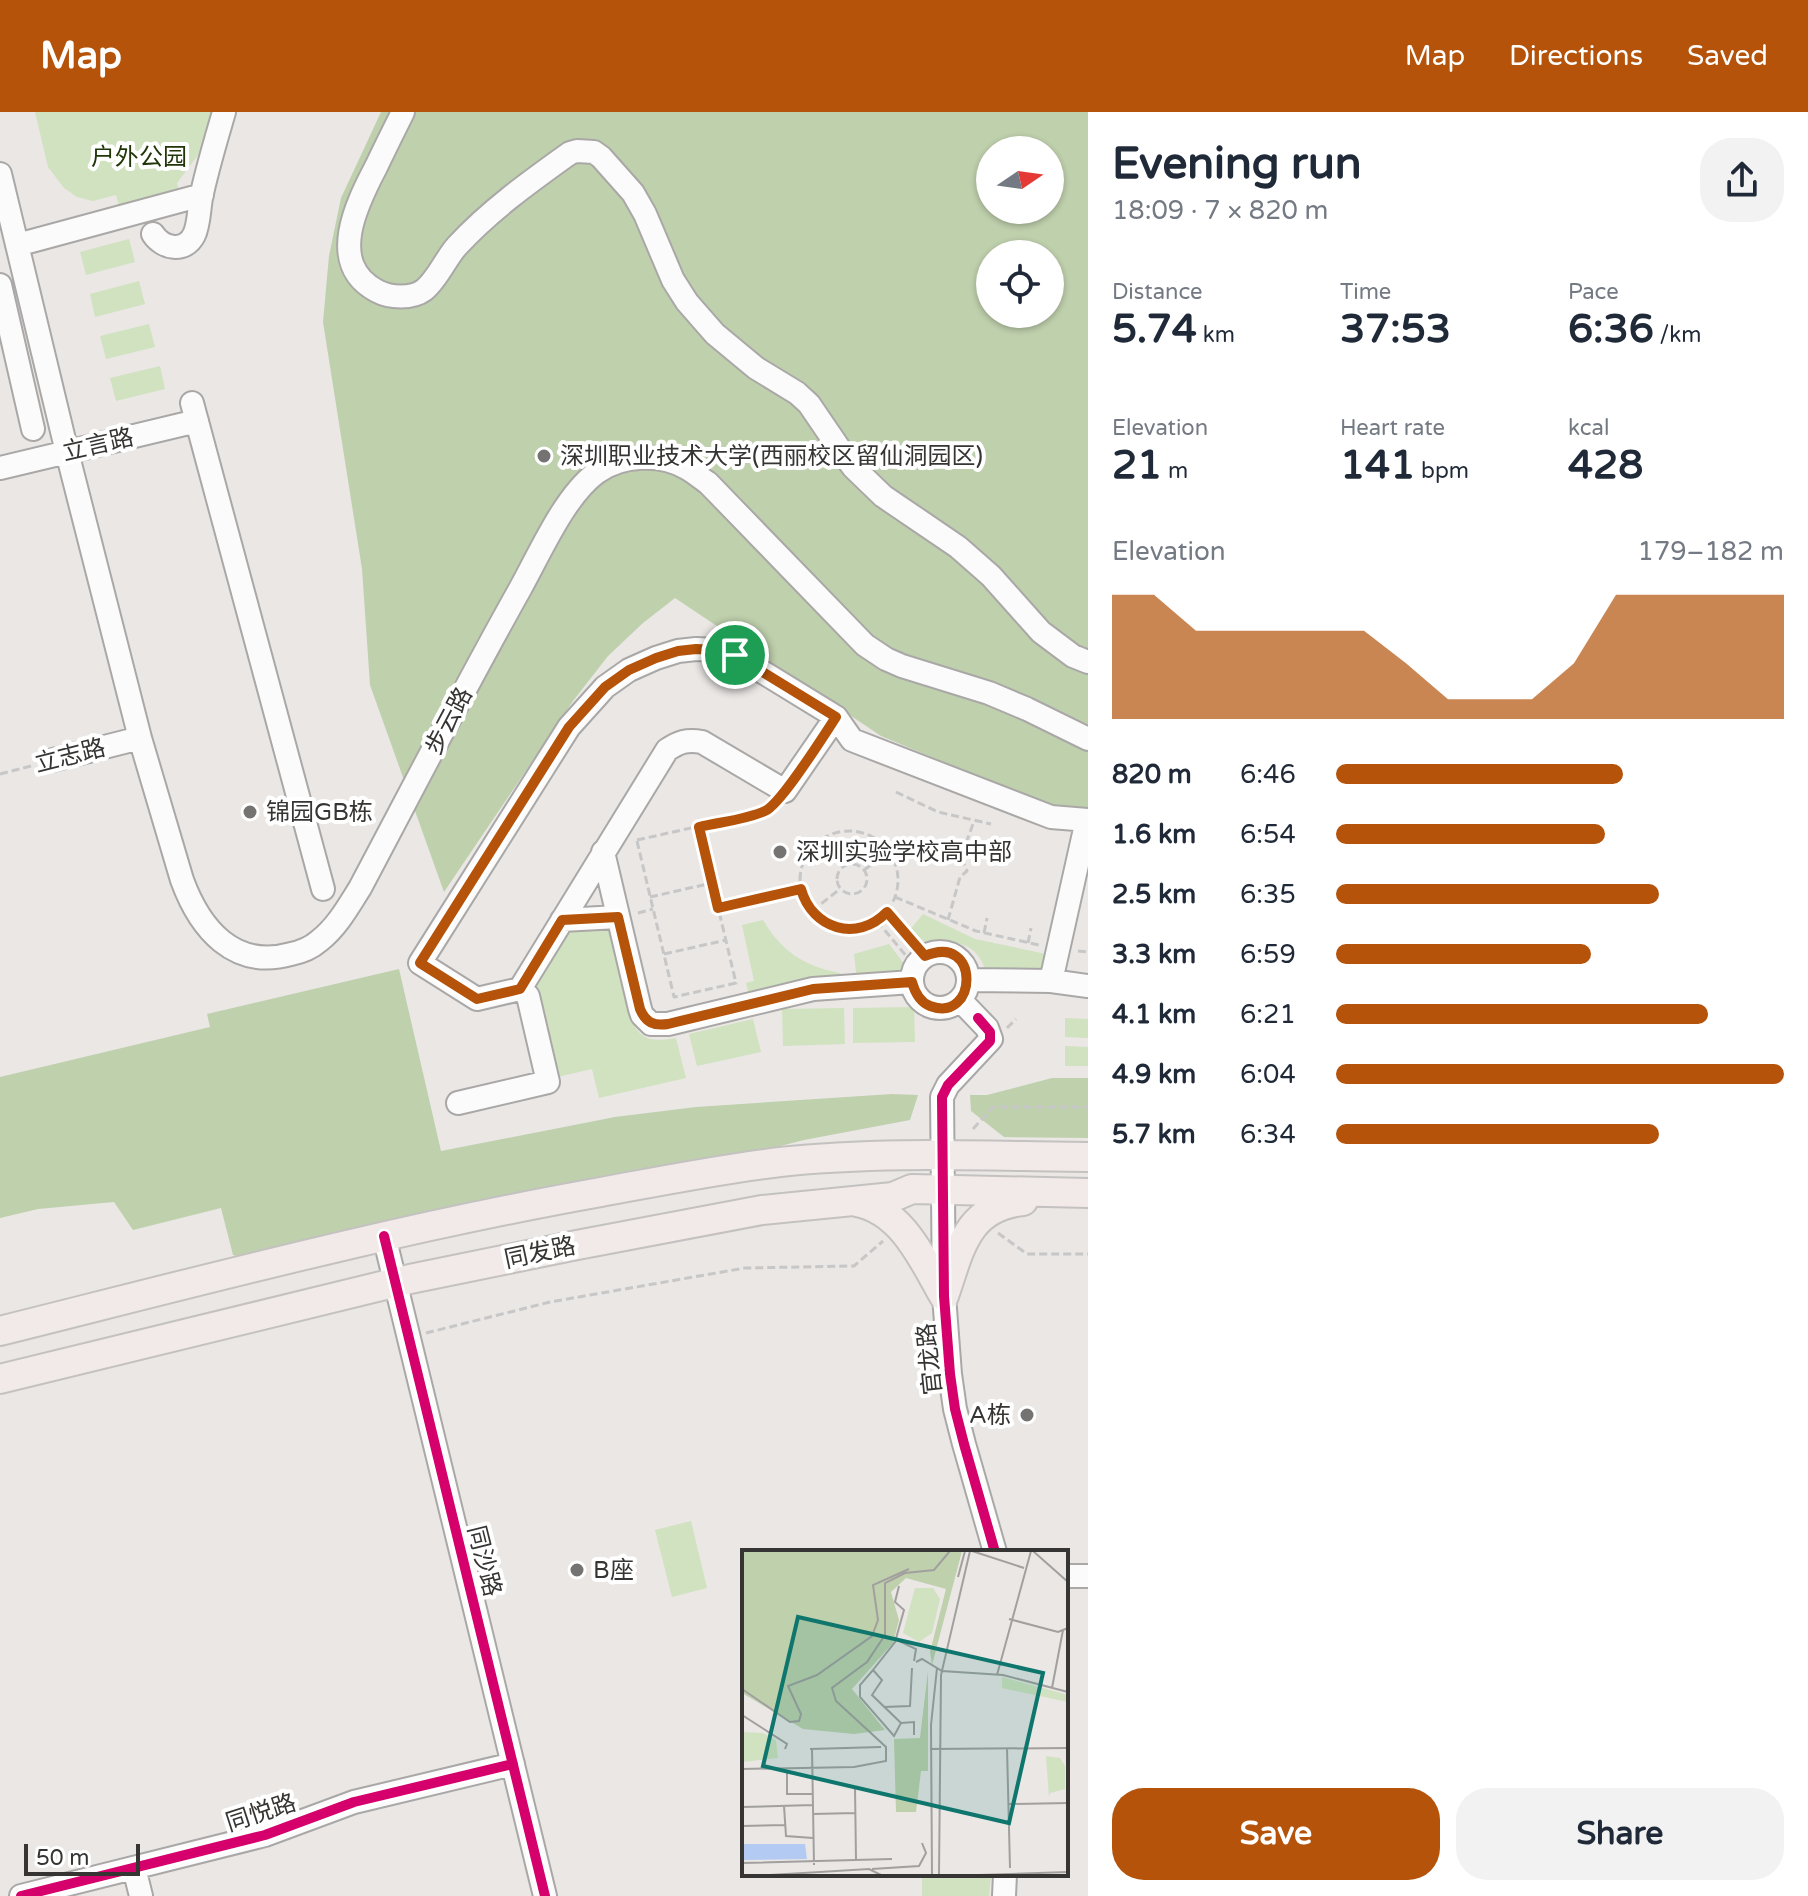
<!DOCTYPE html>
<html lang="en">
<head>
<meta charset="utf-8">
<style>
	:root { --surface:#fff; --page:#f2f2f3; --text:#1f2937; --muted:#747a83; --accent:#b45309 }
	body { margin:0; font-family:"Varela Round","Noto Sans SC",sans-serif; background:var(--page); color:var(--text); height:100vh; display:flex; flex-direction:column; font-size:30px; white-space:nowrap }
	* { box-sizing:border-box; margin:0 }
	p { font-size:26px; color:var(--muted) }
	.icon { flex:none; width:44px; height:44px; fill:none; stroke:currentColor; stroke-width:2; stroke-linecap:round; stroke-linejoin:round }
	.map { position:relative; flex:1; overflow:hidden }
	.sheet { display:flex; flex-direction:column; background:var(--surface); width:720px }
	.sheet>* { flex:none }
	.needle { width:52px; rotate:77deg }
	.tools { position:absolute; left:976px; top:24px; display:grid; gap:16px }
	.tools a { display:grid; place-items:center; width:88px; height:88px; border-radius:50%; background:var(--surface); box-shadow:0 2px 6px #0004; font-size:40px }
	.scale { position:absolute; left:24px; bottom:20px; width:116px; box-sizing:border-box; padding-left:8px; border:4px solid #363534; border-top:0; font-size:22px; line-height:28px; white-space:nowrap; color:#363534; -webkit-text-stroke:6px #fff; paint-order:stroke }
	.pin { position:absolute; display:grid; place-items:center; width:68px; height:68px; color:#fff; margin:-34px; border:4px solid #fff; border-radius:50%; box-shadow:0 2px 8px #0007 }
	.round { display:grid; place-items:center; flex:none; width:84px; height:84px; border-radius:32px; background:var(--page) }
	.head { display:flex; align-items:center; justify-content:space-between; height:136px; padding:0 24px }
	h1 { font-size:44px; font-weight:700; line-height:60px }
	.metrics { display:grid; grid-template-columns:repeat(3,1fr); gap:12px; height:136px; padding:8px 24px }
	.metrics div { display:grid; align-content:center }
	.metrics b { font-size:40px; font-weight:700 }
	.metrics small { font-size:22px; font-weight:400 }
	.metrics p { font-size:22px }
	.chart { height:224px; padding:16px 24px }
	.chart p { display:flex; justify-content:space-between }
	.chart svg { width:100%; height:144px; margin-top:8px; fill:var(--accent); opacity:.7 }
	.button { display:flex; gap:16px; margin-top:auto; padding:16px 24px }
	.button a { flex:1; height:92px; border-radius:32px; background:var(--accent); color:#fff; font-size:32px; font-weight:700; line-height:92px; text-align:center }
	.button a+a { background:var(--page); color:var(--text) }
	ul { padding:0 24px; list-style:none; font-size:26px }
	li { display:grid; grid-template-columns:128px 96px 1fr; align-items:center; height:60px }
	li i { height:20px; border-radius:10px; background:var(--accent) }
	header { display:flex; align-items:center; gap:48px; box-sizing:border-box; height:112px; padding:0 40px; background:var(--accent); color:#fff }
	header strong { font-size:38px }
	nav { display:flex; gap:44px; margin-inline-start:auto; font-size:28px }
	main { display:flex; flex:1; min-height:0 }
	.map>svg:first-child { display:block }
</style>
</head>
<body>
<header>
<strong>Map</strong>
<nav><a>Map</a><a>Directions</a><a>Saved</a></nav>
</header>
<main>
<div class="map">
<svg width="1088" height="1784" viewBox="0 0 1088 1784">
	<rect width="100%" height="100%" fill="#eae7e5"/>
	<path fill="#d0e2bf" d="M35 0H212L198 43 177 71 182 90 122 105 116 83 93 89 77 85 64 76 48 55Z
		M129 127 135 150 86 163 80 140Z
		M139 169 145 192 95 205 90 182Z
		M149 212 155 235 106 247 100 224Z
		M160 254 165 277 116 289 110 266Z
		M923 802 975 827 1051 843 1047 859 985 857C975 829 954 827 929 836L909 819Z
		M763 808C782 840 804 854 840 861L838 868 749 884 746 871 754 869 742 813Z
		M604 813 610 817 632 909C642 931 655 929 676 926L686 966 599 986 592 957 553 966 531 874 563 821 574 814Z
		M889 832 905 853 899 865 857 869 854 842Z
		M914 895 915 930 853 931V896Z
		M844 896 845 932 783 934 782 897Z
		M1065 906 1088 907V926L1065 925Z
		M753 907 761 940 697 954 689 922Z
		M1065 934 1088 935V954H1065Z
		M691 1409 707 1476 672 1485 655 1418Z
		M922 1762H991L989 1784H922Z"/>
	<path fill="#bfd0ad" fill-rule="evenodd" d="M381 0H1088V699H1061L881 624 675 486 643 511 608 544 573 589 444 780 370 573 362 457 323 210 329 144 341 86ZM990 38H1050V98H990ZM990 142H1050V202H990Z
		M399 857 441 1039 615 1005 696 995 892 982 918 983 910 1008 804 1028 730 1047 248 1147 233 1143 221 1096 133 1118 114 1090 38 1097 0 1106V965L210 915 207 902Z
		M1052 966H1088V1026L1004 1025 971 999 970 983H987Z"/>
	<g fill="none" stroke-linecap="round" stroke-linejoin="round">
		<defs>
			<path id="minor" d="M403 0C394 18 385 36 376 55 357 91 326 152 377 179 390 186 412 187 424 178 437 168 446 146 457 134 490 98 531 69 570 41L577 39 594 40 601 45 633 81 645 102 673 168 687 190 715 222 756 256 797 281 809 292 841 339 853 355 883 384 958 435 991 464 1041 520 1073 544 1088 550
				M0 62 67 340 140 626 182 768C200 817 234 858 291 842 301 840 311 836 319 829 337 815 348 795 360 776 413 676 465 575 520 477 540 441 564 385 596 361 622 342 662 341 688 357 695 361 702 367 708 371L865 533 886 547 902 554 989 581 1027 597 1088 627
				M153 122C163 137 185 141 194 123 199 113 199 97 201 86 207 57 216 28 224 0
				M17 133 202 83
				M0 173 33 317
				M192 291 323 777
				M0 356 197 309
				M696 537 719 538 735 543 836 605 785 679 702 630C687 627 679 630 667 638L520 877 477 887 420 851 569 615 605 575 629 558 656 546 678 539Z
				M836 605 852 628 1051 705 1088 708
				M53 648 140 626
				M603 740 640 897 642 903 651 912H668L813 877 912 870
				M562 808 618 805
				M912 868a28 28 0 1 1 56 0a28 28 0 1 1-56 0Z
				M968 868 1051 869 1087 708
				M1051 869 1088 874
				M960 888 987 916 991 927 948 973 942 985 944 1184 950 1262 955 1297 964 1332 995 1440
				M458 991 548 970 528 884 520 877
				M384 1124 545 1784
				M1066 1464H1088
				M134 1756 141 1784
				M21 1784 265 1723 354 1690 513 1652
				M1004 1784 1005 1762"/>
			<path id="major" d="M857 1090C903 1099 923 1148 944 1184
				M944 1184C960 1138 966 1095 1023 1089
				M0 1219C200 1169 398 1116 601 1080 660 1069 720 1057 780 1050 882 1039 985 1044 1088 1045
				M0 1267 410 1167 577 1133 762 1098 893 1085 912 1077 1088 1081"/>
		</defs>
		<use href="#minor" stroke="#aaa8a7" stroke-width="26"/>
		<use href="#major" stroke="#c4c2c1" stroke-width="32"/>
		<path stroke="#c8c7c7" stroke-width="3" stroke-dasharray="8 4" stroke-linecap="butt" d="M0 662 35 653
			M896 680 938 700 991 712
			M800 768a49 49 0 1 1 98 0a49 49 0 1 1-98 0Z
			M637 728 754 702 765 699 773 694
			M637 729 674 885 736 871 699 715
			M837 767a15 15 0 1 1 30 0a15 15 0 1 1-30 0Z
			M864 758 889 740
			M650 785 712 771
			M895 785 976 819 1039 833
			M719 796 801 777
			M812 799 840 777
			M887 800 925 844
			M638 801 653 797
			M948 808 960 765 967 759 961 745 974 709
			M877 809 913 852
			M984 821 987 806
			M1028 831 1031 816
			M1078 839 1088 840
			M664 842 726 828
			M1007 916 1016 907
			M973 1017 993 995H1088
			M998 1121 1027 1142H1088
			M426 1221 550 1190 745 1156 854 1154 883 1129"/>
		<use href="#minor" stroke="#fcfbfb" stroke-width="22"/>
		<use href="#major" stroke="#f2eae8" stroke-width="28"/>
		<defs>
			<path id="cycleway" d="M978 906 990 920V929L948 973 942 985 944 1184 950 1262 955 1297 964 1332 995 1440
				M384 1124 545 1784
				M21 1784 265 1723 354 1690 513 1652"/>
		</defs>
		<use href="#cycleway" stroke="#fff" stroke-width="15"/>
		<use href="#cycleway" stroke="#d6006c" stroke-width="10"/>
	</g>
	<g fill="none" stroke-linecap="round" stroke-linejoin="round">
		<defs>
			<path id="route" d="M696 537 719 538 735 543 836 605C824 623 781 692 765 699 745 708 720 710 699 715L718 796 801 777C812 817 857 831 887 800L925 844C981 820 978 912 930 894 920 890 915 881 912 870L813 877 668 912C654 914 646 911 640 897L618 805 562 808 520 877 477 887 420 851 569 615 605 575 629 558 656 546 678 539Z"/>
		</defs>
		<use href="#route" stroke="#fff" stroke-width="16"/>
		<use href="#route" stroke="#b45309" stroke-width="10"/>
	</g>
	<g fill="#757372" stroke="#fff" stroke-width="3">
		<circle cx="544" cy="344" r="8"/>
		<circle cx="250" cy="700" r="8"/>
		<circle cx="780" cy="740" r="8"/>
		<circle cx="1027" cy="1303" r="8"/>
		<circle cx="577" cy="1458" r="8"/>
	</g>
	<g text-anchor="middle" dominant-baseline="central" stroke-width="8" stroke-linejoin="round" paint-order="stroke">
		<g font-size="24" fill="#203609" stroke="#fff">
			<text x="139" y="45">户外公园</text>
		</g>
		<g font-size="24" fill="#363534" stroke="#fff">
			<text transform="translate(98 333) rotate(-13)">立言路</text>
			<text transform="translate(449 609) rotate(-62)">步云路</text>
			<text transform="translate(70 644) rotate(-14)">立志路</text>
			<text transform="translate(540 1141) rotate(-12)">同发路</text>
			<text transform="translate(930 1247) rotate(-96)">官龙路</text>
			<text transform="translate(484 1449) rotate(76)">同沙路</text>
			<text transform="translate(261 1701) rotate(-18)">同悦路</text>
		</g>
		<g font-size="24" fill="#363534" stroke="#fff" text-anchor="start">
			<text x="560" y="344">深圳职业技术大学(西丽校区留仙洞园区)</text>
			<text x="266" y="700">锦园GB栋</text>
			<text x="796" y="740">深圳实验学校高中部</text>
			<text x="1011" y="1303" text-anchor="end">A栋</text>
			<text x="593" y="1458">B座</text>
		</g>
	</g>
	<g transform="translate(742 1438)">
		<rect width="326" height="326" fill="#eae7e5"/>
		<path d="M173 38H191L198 49 190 83 177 92 161 83ZM260 127 326 145V152L260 138ZM0 182 21 183 34 190 36 208 0 212ZM304 206 318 208 323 216V239L308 243 307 247Z" fill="#d0e2bf"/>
		<path d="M0 1H220L190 115 188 102 204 39 164 28 149 42 157 70 151 93 110 139 143 180 112 184 61 179 0 143ZM186 121V221H179L174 262H154L152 189 178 188Z" fill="#bfd0ad"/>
		<path d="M0 294H63L65 309 0 310Z" fill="#b3caf2"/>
		<path fill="none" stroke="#a2a09e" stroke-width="2" d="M230 1 282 18M291 1 326 32M216 27 223 1M267 69 316 82 326 78M153 89 174 99 172 111M174 112 180 109 200 121 261 125 326 142M131 120 140 130 130 145 159 173 152 186 118 147V135ZM131 120 153 92 162 60 153 52 157 36M255 125 289 1M310 138 321 80M0 139 48 172 57 171 59 164 46 136 75 125 130 86 136 70 131 35 167 19M142 157 168 156 170 118M0 165 45 194 43 199M159 173 172 172V185M265 198 268 318M68 199 139 197M70 199 72 315M188 199 326 198M0 219 112 217 144 211V197L94 151 90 138 125 112 143 85V33L163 23 192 20 208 1M49 222H45V244H71M113 237 114 310M267 254 326 253M42 256 44 286 71 288M0 257 71 255M71 264 113 263M0 276 43 275M0 313 150 309M130 319 177 316 184 303 180 293M28 325 127 319 139 325M190 325 189 175 195 118M197 325 199 125 228 1M237 325 326 322"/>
		<path fill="#0f766e" fill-opacity="0.15" stroke="#0f766e" stroke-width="4" d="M56 67 301 123 267 273 21 216Z"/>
		<rect width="326" height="326" fill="none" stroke="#363534" stroke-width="4"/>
	</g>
</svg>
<div class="tools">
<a><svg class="needle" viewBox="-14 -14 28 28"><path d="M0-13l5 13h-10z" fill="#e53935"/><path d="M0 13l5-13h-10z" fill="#747a83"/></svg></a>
<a><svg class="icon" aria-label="locate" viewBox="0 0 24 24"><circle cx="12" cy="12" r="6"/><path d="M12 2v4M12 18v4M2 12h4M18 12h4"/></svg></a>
</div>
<div class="scale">50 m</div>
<div class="pin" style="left:735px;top:543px;background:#1e9e55"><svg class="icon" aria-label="arrive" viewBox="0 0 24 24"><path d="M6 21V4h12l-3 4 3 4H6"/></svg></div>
</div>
<section class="sheet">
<div class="head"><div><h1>Evening run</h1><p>18:09 · 7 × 820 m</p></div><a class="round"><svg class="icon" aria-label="share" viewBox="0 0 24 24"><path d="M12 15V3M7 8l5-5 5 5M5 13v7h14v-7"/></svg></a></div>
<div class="metrics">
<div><p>Distance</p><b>5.74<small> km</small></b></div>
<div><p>Time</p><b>37:53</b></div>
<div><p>Pace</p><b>6:36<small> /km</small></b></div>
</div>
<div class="metrics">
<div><p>Elevation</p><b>21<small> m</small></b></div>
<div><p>Heart rate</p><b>141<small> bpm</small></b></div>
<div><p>kcal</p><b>428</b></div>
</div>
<div class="chart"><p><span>Elevation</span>179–182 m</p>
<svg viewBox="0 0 160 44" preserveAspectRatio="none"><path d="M0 44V6L10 6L20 17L30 17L40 17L50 17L60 17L70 27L80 38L90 38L100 38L110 27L120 6L130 6L140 6L150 6L160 6V44z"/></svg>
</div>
<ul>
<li><b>820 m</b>6:46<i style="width:64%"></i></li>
<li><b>1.6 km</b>6:54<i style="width:60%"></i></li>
<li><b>2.5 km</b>6:35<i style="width:72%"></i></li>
<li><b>3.3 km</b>6:59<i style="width:57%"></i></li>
<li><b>4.1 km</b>6:21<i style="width:83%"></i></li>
<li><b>4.9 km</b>6:04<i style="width:100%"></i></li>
<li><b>5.7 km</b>6:34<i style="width:72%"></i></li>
</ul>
<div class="button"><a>Save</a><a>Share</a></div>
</section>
</main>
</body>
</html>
